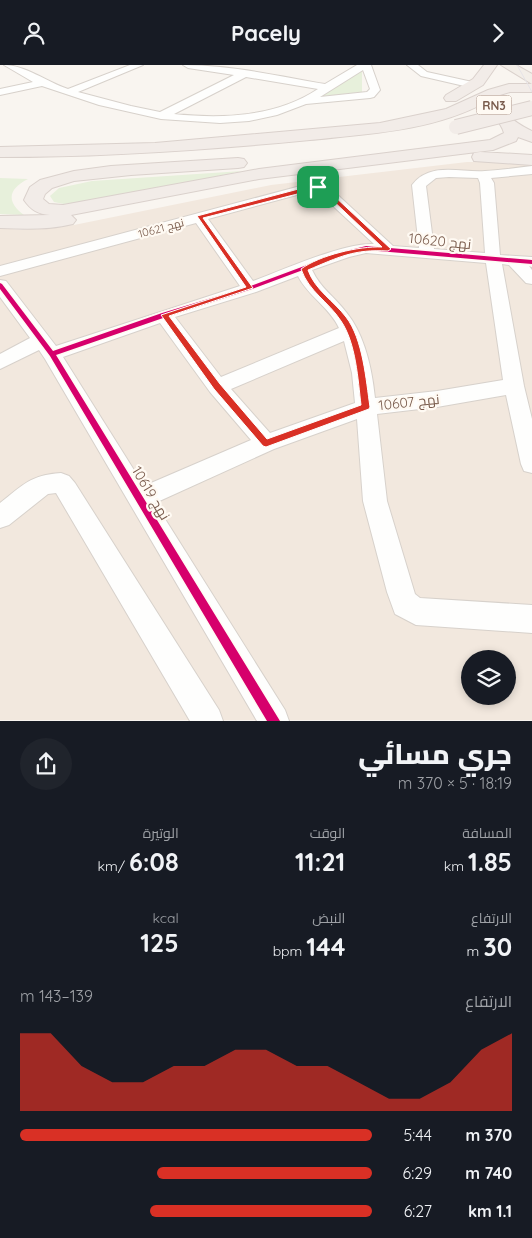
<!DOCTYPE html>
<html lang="ar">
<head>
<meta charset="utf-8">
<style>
	:root { --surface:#171b24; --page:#20242c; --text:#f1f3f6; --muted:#9ea1a6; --accent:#d93025 }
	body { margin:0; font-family:Quicksand,Cairo,sans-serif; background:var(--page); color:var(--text); direction:rtl; height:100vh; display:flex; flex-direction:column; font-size:19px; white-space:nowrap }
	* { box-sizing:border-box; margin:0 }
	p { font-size:16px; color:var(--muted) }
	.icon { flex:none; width:28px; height:28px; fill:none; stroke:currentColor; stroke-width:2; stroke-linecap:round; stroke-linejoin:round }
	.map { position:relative; height:656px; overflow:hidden; direction:ltr }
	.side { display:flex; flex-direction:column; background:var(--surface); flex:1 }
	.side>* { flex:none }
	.fabs { position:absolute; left:461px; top:585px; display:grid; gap:10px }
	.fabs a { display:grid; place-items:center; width:55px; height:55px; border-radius:50%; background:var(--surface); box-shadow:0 2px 8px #0003; font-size:25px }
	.pin { position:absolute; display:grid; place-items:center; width:42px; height:42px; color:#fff; margin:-21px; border-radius:10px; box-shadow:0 2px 8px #0006 }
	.round { display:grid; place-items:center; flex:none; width:52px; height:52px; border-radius:26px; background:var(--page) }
	.headline { display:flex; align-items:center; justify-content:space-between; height:85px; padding:0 20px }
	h1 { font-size:28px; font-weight:800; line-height:38px }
	.figures { display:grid; grid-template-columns:repeat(3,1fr); gap:8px; height:85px; padding:5px 20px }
	.figures div { display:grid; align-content:center }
	.figures b { font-size:25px; font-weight:800 }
	.figures small { font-size:14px; font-weight:400 }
	.figures p { font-size:14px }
	.chart { height:140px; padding:10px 20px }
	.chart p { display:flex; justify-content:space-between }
	.chart svg { width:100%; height:90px; margin-top:5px; fill:var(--accent); opacity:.7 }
	ul { padding:0 20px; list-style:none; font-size:16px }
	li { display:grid; grid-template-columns:80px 60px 1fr; align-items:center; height:38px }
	li i { height:12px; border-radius:6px; background:var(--accent) }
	header { display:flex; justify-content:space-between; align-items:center; height:65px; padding:0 20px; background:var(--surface); font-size:22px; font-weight:800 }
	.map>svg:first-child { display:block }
</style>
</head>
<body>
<header><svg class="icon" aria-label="forward" viewBox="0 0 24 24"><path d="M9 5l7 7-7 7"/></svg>Pacely<svg class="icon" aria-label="person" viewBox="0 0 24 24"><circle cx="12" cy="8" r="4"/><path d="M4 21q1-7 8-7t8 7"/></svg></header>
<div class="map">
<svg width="532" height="656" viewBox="0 0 532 656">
	<rect width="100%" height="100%" fill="#f9f5f0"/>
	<path fill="#f2e8de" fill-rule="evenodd" d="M467 97H505L532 99V655H0V163L22 165 74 160 271 120ZM470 594H508V631H470Z"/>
	<path fill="#e7f0db" d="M362 6V27L316 32Z
		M242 106 102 135 64 139 54 137 50 131 59 123 92 116Z
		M0 113 28 114C8 124 6 137 24 150L0 149Z"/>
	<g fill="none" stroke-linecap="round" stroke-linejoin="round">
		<defs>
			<path id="minor" d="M4 0C25 0 47 17 68 24L130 0H143L78 27 131 41 160 47 234 10 188 3 183 0C231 0 278 11 325 19L357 0H371L380 25 374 32 370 33 306 39 277 50 249 56 220 58 161 54 99 40 42 21 0 30V24L33 17ZM363 5 370 24 367 27 320 32ZM246 12 318 24C276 52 223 54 174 49Z
				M407 0H418L427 7 477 18 478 20 473 23 421 11Z
				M532 101V109L491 113 494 118 500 190 532 192V202L529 201 532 205V219L526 218 509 200 502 199 524 321 532 354V408L524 406 521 399 506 330 437 342 377 349 387 436 415 529 420 533 532 540V568L416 560 395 549 387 527 363 436 357 354 274 384 155 438 285 645 289 656H257L45 294 39 285 0 304V289L30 273 0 232V215L6 216 56 281 240 221 196 158 0 211V201L308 119H318L329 122 393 181 419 183 412 120C430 96 461 108 485 106 501 105 516 103 532 101ZM449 112 478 113 480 118 485 188 434 184 426 121 436 113ZM308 127 319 128 374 179C345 177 283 205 253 216L208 154ZM366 188 486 198 503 315 437 326 375 333C372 304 365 270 346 247 335 232 320 223 312 205L349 192ZM298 211C308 231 330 243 339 263L221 312 175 252 256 227ZM160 258 210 327 251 375 144 421 63 292ZM344 276 352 308 355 338 270 368 231 324Z
				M61 408 69 411 75 418 219 645 223 656H190L56 428 48 429 9 460 0 463V438C23 420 30 410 61 408Z"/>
			<path id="primary" d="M501 0H516L532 9V19Z"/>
			<path id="trunk" d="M484 0H497L483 20 456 36H446L444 33 446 30 473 14Z
				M509 19H532V27H510L500 30C500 48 517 59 532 66V77L518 72 516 76 493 85 259 114 71 150 76 155 73 159C49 165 24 164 0 163V151L50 150C38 149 31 145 24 135L30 122 40 115 74 106 111 101 238 93 244 94 247 98 244 102 238 103 131 110 74 116 52 123 45 129 43 134 49 139 63 140 259 104 490 75 504 68C501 56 490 50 486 37 434 66 368 69 310 75 207 85 104 92 0 92V82L155 78 380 58 446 44 488 25Z
				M480 87 532 90V100L474 96 472 92 474 88Z"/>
		</defs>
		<use href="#minor" stroke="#d7d1cb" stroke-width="2"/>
		<use href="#primary" stroke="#dad1cc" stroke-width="2"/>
		<use href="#trunk" stroke="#dad1cc" stroke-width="2"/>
		<use href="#minor" fill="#fefefd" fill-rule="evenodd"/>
		<use href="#primary" fill="#f3eee8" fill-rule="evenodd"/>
		<use href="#trunk" fill="#f2ece8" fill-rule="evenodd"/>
		<path stroke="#e6e3e7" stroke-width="1" d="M517 0 532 27"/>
		<defs>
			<path id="trunk-bridge" d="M456 62 532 43"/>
		</defs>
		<use href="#trunk-bridge" stroke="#dad1cc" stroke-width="16" stroke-linecap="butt"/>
		<use href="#trunk-bridge" stroke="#f2ece8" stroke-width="14"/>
		<defs>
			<path id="cycleway" d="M366 181 532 195V199L366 185 346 189 252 224 166 252 56 290 280 656H267L50 291 0 224V218L2 219 53 286 162 248 248 222 342 187Z"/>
		</defs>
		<use href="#cycleway" stroke="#fffaf3" stroke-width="3"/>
		<use href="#cycleway" fill="#d6006c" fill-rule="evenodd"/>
	</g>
	<path fill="#d93025" stroke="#fff" fill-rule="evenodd" d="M318 121 332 129 391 184 388 186C354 184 339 192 308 205 315 225 334 236 346 252 363 274 366 315 370 342L369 344 266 382 263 381 214 324 161 250 246 222 197 151 306 122ZM317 124 328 131 382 182C359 181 320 190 301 204 309 227 328 236 341 256 356 278 358 315 361 340L267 374 220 319 169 251 253 223 203 153Z"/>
	<g text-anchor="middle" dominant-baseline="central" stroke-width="4.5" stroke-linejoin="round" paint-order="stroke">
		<g font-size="11" fill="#7a5c4d" stroke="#fffaf3">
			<text transform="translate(161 163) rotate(-15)">نهج 10621</text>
		</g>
		<rect fill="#fffaf3" stroke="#a28b7f" stroke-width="1" x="476.5" y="30.5" width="35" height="19" rx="4"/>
		<g font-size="12" font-weight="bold" fill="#7a5c4d">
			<text x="494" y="40">RN3</text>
		</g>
		<g font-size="14" fill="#7a5c4d" stroke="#fffaf3">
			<text transform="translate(440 176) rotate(6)">نهج 10620</text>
			<text transform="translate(409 337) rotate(-6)">نهج 10607</text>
			<text transform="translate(151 428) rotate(59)">نهج 10619</text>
		</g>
	</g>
</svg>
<div class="fabs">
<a><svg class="icon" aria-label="layers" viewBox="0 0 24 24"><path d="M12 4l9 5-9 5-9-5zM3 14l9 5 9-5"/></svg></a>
</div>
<div class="pin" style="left:318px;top:122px;background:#1e9e55"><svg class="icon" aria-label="arrive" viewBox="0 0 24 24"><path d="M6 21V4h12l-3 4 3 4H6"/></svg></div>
</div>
<section class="side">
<div class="headline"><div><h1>جري مسائي</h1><p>18:19 · 5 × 370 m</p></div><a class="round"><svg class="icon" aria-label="share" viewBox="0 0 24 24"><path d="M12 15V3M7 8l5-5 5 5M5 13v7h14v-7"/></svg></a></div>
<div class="figures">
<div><p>المسافة</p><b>1.85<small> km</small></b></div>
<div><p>الوقت</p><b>11:21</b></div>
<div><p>الوتيرة</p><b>6:08<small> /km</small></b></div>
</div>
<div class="figures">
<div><p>الارتفاع</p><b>30<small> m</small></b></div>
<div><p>النبض</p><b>144<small> bpm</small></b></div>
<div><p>kcal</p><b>125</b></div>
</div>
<div class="chart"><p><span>الارتفاع</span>139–143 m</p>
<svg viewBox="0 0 160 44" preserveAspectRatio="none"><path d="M0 44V6L10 6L20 22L30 30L40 30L50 22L60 22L70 14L80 14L90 22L100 22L110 30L120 38L130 38L140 30L150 14L160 6V44z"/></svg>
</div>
<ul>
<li><b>370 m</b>5:44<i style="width:100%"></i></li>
<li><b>740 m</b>6:29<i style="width:61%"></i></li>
<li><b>1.1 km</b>6:27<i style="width:63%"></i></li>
</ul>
</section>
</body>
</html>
